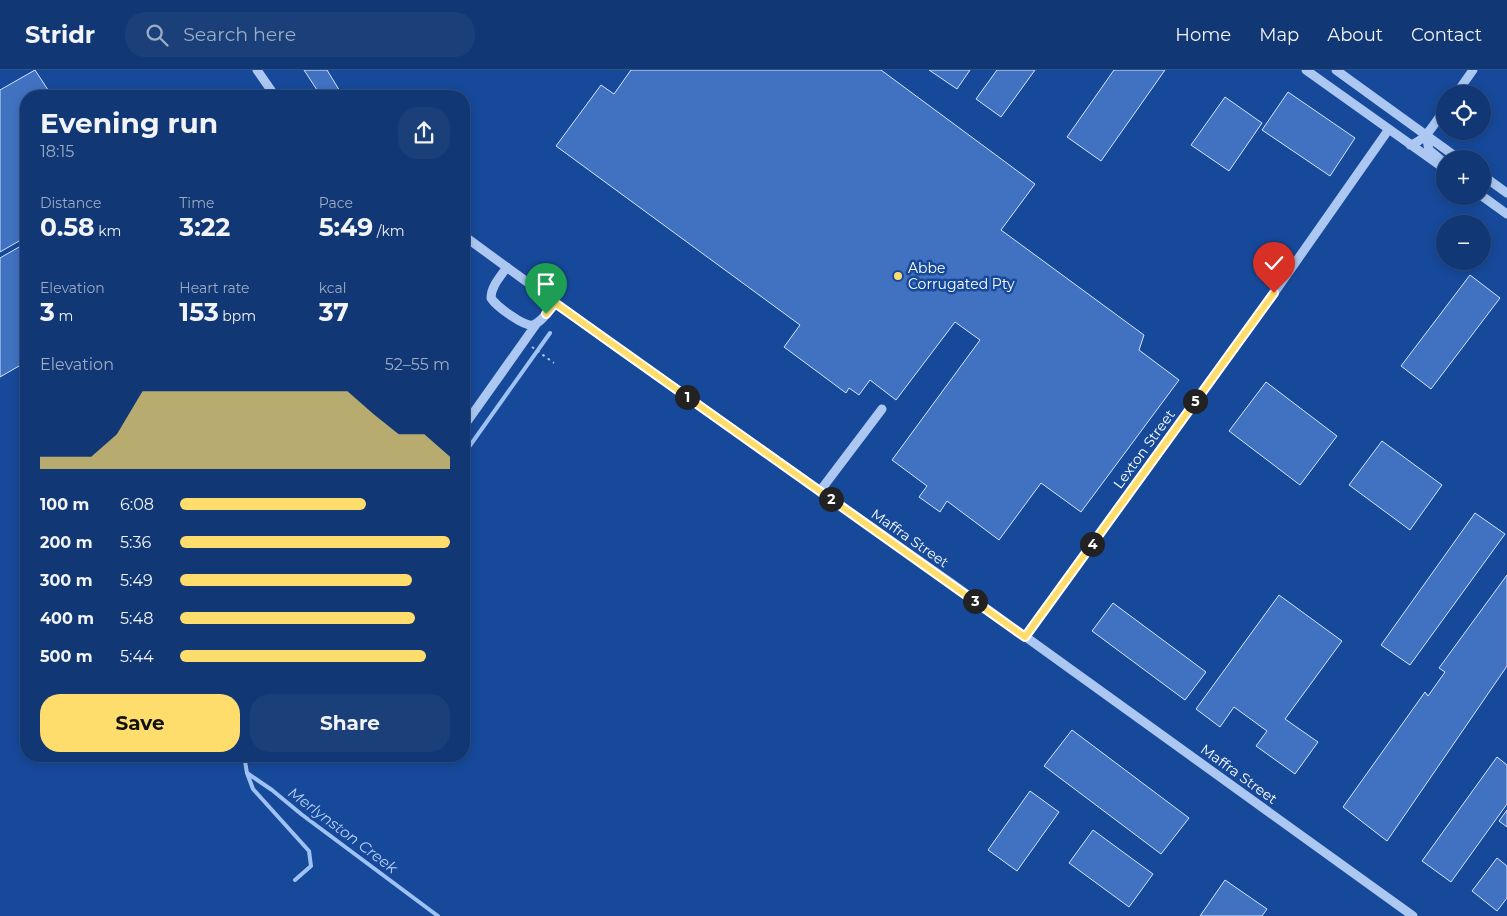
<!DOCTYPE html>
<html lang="en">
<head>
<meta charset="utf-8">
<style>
	:root { --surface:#113774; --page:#1a3f79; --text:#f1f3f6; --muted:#9cacc5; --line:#305186; --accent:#ffdd6d }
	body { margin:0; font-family:Montserrat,sans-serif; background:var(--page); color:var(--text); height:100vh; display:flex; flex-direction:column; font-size:19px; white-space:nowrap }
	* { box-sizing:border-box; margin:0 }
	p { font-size:16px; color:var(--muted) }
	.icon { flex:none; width:28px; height:28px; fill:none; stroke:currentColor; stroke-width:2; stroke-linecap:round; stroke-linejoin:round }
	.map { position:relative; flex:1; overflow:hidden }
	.drawer { position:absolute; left:20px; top:20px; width:450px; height:672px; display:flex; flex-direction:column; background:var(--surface); border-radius:20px; box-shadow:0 2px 8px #0003,0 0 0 1px var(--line) }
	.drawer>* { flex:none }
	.tools { position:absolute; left:1436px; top:15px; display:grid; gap:10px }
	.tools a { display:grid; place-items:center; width:55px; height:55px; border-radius:50%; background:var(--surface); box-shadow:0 2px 8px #0003,0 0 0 1px var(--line); font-size:25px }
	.pin { position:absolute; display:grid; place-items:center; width:42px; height:42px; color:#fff; margin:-51px -21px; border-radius:50% 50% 50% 0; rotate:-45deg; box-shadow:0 0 5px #0007 }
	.pin .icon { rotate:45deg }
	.km { position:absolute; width:25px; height:25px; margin:-12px; border-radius:50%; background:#222; color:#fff; font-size:14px; line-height:25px; text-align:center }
	.round { display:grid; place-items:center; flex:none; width:52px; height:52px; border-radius:20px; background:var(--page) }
	.overview { display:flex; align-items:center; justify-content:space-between; height:85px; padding:0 20px }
	h1 { font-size:28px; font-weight:700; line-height:38px }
	.metrics { display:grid; grid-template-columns:repeat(3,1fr); gap:8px; height:85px; padding:5px 20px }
	.metrics div { display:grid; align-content:center }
	.metrics b { font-size:25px; font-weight:700 }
	.metrics small { font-size:14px; font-weight:400 }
	.metrics p { font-size:14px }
	.chart { height:140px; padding:10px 20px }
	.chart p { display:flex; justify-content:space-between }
	.chart svg { width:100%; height:90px; margin-top:5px; fill:var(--accent); opacity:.7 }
	.action { display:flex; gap:10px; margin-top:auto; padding:10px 20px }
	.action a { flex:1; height:58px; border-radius:20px; background:var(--accent); color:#111; font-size:20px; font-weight:700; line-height:58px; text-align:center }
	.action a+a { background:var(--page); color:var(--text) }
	ul { padding:0 20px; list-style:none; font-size:16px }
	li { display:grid; grid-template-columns:80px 60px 1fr; align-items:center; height:38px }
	li i { height:12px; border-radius:6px; background:var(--accent) }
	header { display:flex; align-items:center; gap:30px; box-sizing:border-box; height:70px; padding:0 25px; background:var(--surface); border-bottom:1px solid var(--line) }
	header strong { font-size:24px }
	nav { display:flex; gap:28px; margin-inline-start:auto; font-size:18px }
	.search { width:350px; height:45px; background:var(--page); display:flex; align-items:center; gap:12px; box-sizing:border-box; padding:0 18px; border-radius:20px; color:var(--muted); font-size:19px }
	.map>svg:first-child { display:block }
</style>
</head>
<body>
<header>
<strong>Stridr</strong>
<div class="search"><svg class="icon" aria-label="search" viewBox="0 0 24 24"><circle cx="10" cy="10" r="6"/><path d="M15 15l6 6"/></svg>Search here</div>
<nav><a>Home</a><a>Map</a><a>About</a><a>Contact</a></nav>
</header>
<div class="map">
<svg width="1507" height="846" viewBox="0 0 1507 846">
	<rect width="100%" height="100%" fill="#17499a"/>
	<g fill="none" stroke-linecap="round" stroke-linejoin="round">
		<path stroke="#9fc2f4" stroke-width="4" d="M464 384 550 263
			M247 686 245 691 247 703 272 720 301 744 438 846
			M247 703 253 719 309 781 311 796 295 810"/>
	</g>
	<path fill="#4072c1" stroke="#d4e4fc" d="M35 0 52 26H26V167L0 182V20Z
		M304 0H327L341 23 335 26H321Z
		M631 0H881L1035 114 1001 160 1144 265 1139 280 1179 310 1081 442 1041 413 999 470 947 431 940 442 919 427 927 416 892 390 980 270 955 252 896 330 870 310 859 325 849 318 846 323 784 277 800 255 556 76 601 15 614 24Z
		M929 0H970L957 19Z
		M997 0H1035L1001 47 976 29Z
		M1114 0H1165L1101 91 1067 67Z
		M1288 22 1355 68 1330 106 1262 60Z
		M1225 27 1262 53 1229 101 1191 75Z
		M26 173V292L0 307V188Z
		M1470 205 1500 228 1431 319 1401 296Z
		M1266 312 1337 366 1300 415 1229 361Z
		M1382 371 1442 415 1410 460 1349 415Z
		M1475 443 1505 464 1410 595 1381 575Z
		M1507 505V596L1387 771 1343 737 1425 622 1428 626 1445 602 1439 598Z
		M1279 525 1342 571 1285 649 1318 672 1295 704 1256 676 1267 661 1234 637 1220 657 1196 639Z
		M1113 533 1206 602 1185 630 1092 561Z
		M1072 660 1189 748 1161 784 1044 696Z
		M1497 687 1507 695V734L1451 812 1422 791Z
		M1030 721 1059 742 1017 801 988 780Z
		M1507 740V757L1499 751Z
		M1093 760 1153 804 1129 837 1069 793Z
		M1497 788 1507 796V828L1497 841 1472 821Z
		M1225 810 1267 839 1262 846H1200Z"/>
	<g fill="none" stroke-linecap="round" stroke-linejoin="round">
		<path stroke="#acc8f2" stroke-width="2" stroke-dasharray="2.5 4" stroke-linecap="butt" d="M532 277 554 293"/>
		<path stroke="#acc8f2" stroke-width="9" d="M257 0 275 26
			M1306 0 1445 99
			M1336 0 1459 89
			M1456 24 1473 0
			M1426 65 1429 80 1440 89
			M1410 75C1427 70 1435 52 1445 39
			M1482 105 1507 123
			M1482 126 1507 144
			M464 166 612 274 951 513 1413 846
			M507 197C501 206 491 216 491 228 496 236 524 257 533 255 542 252 550 239 555 233
			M464 356 537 253
			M820 421 882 339
			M1025 567 1274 223 1389 59"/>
	</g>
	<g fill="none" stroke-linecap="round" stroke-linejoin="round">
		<defs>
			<path id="route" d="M546 244 555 233 1025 567 1274 223"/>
		</defs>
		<use href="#route" stroke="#fff" stroke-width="10"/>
		<use href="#route" stroke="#ffdd6d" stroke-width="6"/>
	</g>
	<circle fill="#ffdd6d" stroke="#17499a" stroke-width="2" cx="898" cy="206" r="5"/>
	<g text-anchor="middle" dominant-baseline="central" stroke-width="5" stroke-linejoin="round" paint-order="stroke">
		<g font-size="14" fill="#fff" stroke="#17499a" text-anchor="start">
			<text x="908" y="198">Abbe<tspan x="908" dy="16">Corrugated Pty</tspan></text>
		</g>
		<g font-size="14" fill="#fff" stroke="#17499a">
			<text transform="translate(1144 379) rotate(-54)">Lexton Street</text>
			<text transform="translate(910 468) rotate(35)">Maffra Street</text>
			<text transform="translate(1239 704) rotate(36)">Maffra Street</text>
		</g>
		<g font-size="15" font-style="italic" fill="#b9d2f8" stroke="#17499a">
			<text transform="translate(343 760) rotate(37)">Merlynston Creek</text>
		</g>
	</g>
</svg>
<div class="tools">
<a><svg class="icon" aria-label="locate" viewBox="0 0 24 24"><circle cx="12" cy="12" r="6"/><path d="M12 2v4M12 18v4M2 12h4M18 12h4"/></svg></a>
<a>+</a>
<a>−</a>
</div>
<div class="pin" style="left:546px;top:244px;background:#1e9e55"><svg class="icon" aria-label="arrive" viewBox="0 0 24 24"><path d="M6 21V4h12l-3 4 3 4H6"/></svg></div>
<div class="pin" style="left:1274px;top:223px;background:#d93025"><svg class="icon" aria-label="check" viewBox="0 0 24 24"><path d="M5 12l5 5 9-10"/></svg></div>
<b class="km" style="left:687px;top:327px">1</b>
<b class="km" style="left:831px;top:429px">2</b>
<b class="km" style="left:975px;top:531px">3</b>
<b class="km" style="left:1092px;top:474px">4</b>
<b class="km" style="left:1195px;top:331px">5</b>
<section class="drawer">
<div class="overview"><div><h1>Evening run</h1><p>18:15</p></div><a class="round"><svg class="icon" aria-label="share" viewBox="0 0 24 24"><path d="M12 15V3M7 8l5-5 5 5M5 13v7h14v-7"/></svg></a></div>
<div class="metrics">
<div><p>Distance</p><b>0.58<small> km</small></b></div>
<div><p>Time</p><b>3:22</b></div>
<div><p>Pace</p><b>5:49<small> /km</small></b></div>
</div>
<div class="metrics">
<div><p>Elevation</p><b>3<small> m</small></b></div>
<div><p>Heart rate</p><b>153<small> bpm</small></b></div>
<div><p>kcal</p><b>37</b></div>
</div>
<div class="chart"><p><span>Elevation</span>52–55 m</p>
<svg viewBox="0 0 160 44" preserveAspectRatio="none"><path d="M0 44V38L10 38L20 38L30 27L40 6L50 6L60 6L70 6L80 6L90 6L100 6L110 6L120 6L130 17L140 27L150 27L160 38V44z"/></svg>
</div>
<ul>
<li><b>100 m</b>6:08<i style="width:69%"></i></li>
<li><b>200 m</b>5:36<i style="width:100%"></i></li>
<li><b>300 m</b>5:49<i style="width:86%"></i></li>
<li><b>400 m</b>5:48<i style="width:87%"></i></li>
<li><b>500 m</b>5:44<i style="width:91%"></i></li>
</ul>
<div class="action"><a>Save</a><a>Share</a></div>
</section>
</div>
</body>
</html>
